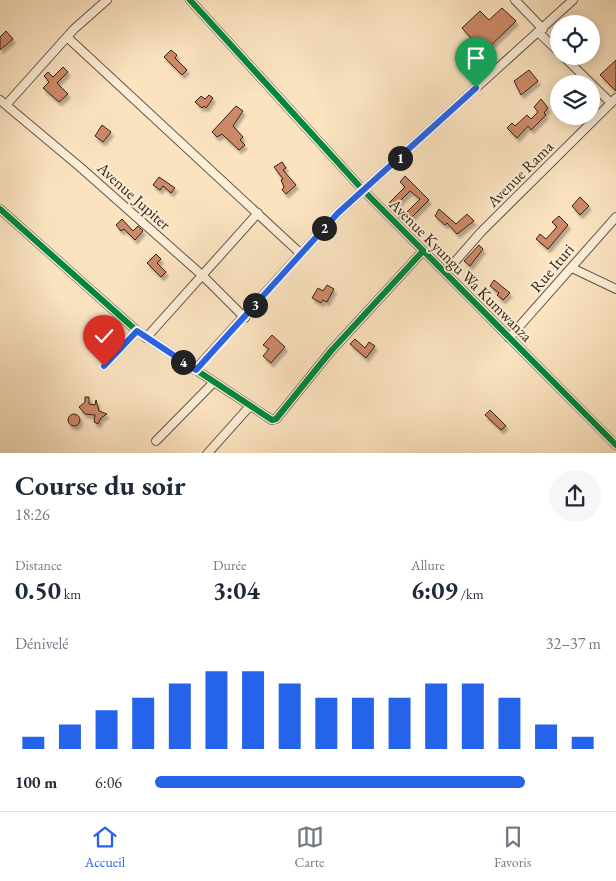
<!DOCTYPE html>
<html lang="fr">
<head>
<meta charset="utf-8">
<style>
	:root { --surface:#fff; --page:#f6f6f7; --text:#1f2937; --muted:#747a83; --line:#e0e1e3; --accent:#2563eb }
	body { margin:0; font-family:"EB Garamond",serif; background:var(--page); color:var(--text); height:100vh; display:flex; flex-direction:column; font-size:19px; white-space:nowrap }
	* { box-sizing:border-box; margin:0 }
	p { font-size:16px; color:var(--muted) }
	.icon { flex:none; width:28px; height:28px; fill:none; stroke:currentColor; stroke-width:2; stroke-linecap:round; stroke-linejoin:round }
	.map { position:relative; height:453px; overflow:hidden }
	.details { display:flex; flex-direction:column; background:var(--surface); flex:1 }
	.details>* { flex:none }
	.buttons { position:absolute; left:550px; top:15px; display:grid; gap:10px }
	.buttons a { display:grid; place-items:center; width:50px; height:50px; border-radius:50%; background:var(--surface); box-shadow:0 2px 12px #0003; font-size:25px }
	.pin { position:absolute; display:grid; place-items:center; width:42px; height:42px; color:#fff; margin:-51px -21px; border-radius:50% 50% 50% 0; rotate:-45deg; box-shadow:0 0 5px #0007 }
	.pin .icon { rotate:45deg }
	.km { position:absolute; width:25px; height:25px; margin:-12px; border-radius:50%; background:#222; color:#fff; font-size:14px; line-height:25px; text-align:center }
	.round { display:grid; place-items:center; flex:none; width:52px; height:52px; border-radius:26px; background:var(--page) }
	.summary { display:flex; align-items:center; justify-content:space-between; height:85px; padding:0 15px }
	h1 { font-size:28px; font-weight:700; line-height:38px }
	.figures { display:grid; grid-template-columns:repeat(3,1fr); gap:8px; height:85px; padding:5px 15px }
	.figures div { display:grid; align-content:center }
	.figures b { font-size:25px; font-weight:700 }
	.figures small { font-size:14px; font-weight:400 }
	.figures p { font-size:14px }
	.chart { height:140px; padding:10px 15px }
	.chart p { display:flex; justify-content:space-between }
	.chart svg { width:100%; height:90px; margin-top:5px; stroke:var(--accent); stroke-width:6 }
	ul { padding:0 15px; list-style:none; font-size:16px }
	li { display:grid; grid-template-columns:80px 60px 1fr; align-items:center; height:38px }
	li i { height:12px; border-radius:6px; background:var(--accent) }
	.tabs { display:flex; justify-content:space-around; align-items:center; height:70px; border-top:1px solid var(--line); background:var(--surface); font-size:14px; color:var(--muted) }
	.tabs a { display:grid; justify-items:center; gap:2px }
	.tabs .on { color:var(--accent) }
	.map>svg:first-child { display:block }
</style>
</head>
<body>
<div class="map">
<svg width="616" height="454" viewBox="0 0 616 454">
	<defs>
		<filter id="shadow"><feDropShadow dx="2.5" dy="4" stdDeviation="1" flood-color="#0004"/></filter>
	</defs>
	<rect width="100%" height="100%" fill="#fbe3c0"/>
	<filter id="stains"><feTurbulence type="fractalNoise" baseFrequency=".004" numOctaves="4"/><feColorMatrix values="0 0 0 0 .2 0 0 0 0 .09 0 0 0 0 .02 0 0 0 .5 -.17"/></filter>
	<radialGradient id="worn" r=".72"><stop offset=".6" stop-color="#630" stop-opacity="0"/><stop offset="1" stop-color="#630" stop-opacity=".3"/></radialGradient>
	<path fill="#ce8967" stroke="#302219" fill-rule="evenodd" filter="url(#shadow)" d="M502 8 516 21 478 58 465 44 471 38 462 28 480 11 489 20Z
		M6 31 13 39 0 50V37Z
		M171 50 177 55 175 58 187 70 182 75 164 57Z
		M616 60V91L600 75Z
		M63 67 68 72 57 83 68 94 59 102 43 88 49 82 44 76 48 72 53 77Z
		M529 70 538 81 521 95 514 81Z
		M209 95 213 98 206 108 204 106 202 108 195 102 201 96 205 99Z
		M541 99 548 108 544 113 546 115 531 130 528 126 517 138 507 128 512 123 515 126 527 115 531 119 538 112 534 107Z
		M236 106 243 111 233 126 243 137 240 140 245 145 239 150 222 134 217 137 212 132Z
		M102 125 111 132 103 142 95 136Z
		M282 162 286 168 283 170 296 185 286 194 282 190 284 187 281 180 283 179 274 167Z
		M405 176 429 200 406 223 387 205 405 187 400 182ZM410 191 420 199 406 213 397 204Z
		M159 177 175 188 171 193 163 186 160 190 153 185Z
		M580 197 589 206 580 215 572 206Z
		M439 209 456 224 467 214 474 221 457 234 447 223 445 225 435 216Z
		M559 216 568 225 548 249 536 239 540 234 546 239 557 227 552 222Z
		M122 219 133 231 138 226 143 231 135 240 124 229 121 231 116 225Z
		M479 245 483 249 470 266 464 261Z
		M156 254 161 259 157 263 166 272 161 277 147 263Z
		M494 280 510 293 503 300 497 295 499 293 490 286Z
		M327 285 334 289 327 302 323 300 321 303 312 298 318 288 323 291Z
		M272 335 285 347 271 363 263 356 269 349 263 345Z
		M355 339 365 348 369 342 375 346 366 358 350 344Z
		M85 397H89V404L95 405 96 400 99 411 107 414 101 418 98 424 94 422 95 415 85 414 79 407 85 402Z
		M490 410 506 426 501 430 485 415Z
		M68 420a6 6 0 1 1 12 0a6 6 0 1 1-12 0Z"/>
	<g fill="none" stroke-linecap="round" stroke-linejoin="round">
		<defs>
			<path id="street" d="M190 0 363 190 616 445
				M515 0 543 29
				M539 33 559 52
				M67 37 300 253
				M563 56 611 103
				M0 100 80 167 203 276 245 318
				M6 105 74 29 107 0
				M0 209 137 331 272 420 276 419 331 351 423 251
				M572 268 616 289
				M446 272 481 232 616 98
				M146 338 258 213
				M509 338 616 217
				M104 366 137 331
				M195 370 338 213 573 0
				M156 441 214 382
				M207 454 250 406"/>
		</defs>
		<use href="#street" stroke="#635243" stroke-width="10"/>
		<use href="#street" stroke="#fcedd6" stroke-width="8"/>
		<defs>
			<path id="cycleway" d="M190 0 363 190 616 445
				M0 209 137 331 272 420 276 419 331 351 423 251"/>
		</defs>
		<use href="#cycleway" stroke="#fcedd6" stroke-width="9"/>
		<use href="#cycleway" stroke="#00873e" stroke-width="6"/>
	</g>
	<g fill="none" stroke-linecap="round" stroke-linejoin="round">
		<defs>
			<path id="route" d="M104 366 137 331 196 370 338 213 476 88"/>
		</defs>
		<use href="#route" stroke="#fff" stroke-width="10"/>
		<use href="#route" stroke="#2563eb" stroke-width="6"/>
	</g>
	<g text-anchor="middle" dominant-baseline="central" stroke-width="4" stroke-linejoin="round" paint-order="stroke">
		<g font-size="16" fill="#302219" stroke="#fcedd6">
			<text transform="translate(520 174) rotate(-45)">Avenue Rama</text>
			<text transform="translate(134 196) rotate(42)">Avenue Jupiter</text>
			<text transform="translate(552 268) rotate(-50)">Rue Ituri</text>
			<text transform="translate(461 270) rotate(45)">Avenue Kyungu Wa Kumwanza</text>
		</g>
	</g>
	<rect width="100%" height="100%" filter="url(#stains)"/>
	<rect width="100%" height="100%" fill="url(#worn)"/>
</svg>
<div class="buttons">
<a><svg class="icon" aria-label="locate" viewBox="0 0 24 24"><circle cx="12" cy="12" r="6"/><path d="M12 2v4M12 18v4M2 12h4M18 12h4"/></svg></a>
<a><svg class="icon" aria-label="layers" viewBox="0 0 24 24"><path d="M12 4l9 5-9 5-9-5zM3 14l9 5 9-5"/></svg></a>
</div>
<div class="pin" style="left:476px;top:88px;background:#1e9e55"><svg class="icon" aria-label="arrive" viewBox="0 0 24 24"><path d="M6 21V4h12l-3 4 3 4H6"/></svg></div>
<div class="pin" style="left:104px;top:366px;background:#d93025"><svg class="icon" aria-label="check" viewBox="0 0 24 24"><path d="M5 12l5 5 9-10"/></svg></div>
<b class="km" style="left:400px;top:158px">1</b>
<b class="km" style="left:324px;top:228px">2</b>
<b class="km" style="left:255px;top:305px">3</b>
<b class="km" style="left:183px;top:362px">4</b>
</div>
<section class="details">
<div class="summary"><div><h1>Course du soir</h1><p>18:26</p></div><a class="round"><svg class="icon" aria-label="share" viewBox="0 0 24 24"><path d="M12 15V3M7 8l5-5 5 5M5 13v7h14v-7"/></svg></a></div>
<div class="figures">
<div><p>Distance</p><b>0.50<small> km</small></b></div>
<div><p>Durée</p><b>3:04</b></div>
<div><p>Allure</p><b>6:09<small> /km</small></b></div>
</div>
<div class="chart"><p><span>Dénivelé</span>32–37 m</p>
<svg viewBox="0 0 160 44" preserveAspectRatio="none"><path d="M5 44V38M15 44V32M25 44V25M35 44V19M45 44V12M55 44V6M65 44V6M75 44V12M85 44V19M95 44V19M105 44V19M115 44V12M125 44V12M135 44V19M145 44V32M155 44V38"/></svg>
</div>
<ul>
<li><b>100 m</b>6:06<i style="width:83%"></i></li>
</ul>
</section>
<nav class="tabs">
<a class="on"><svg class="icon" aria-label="home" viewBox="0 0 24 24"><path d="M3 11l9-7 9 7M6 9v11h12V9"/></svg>Accueil</a>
<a><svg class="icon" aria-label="map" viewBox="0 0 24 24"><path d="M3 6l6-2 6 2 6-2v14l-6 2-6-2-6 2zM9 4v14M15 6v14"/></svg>Carte</a>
<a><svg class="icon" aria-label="saved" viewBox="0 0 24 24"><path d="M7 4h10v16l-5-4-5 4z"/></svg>Favoris</a>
</nav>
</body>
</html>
